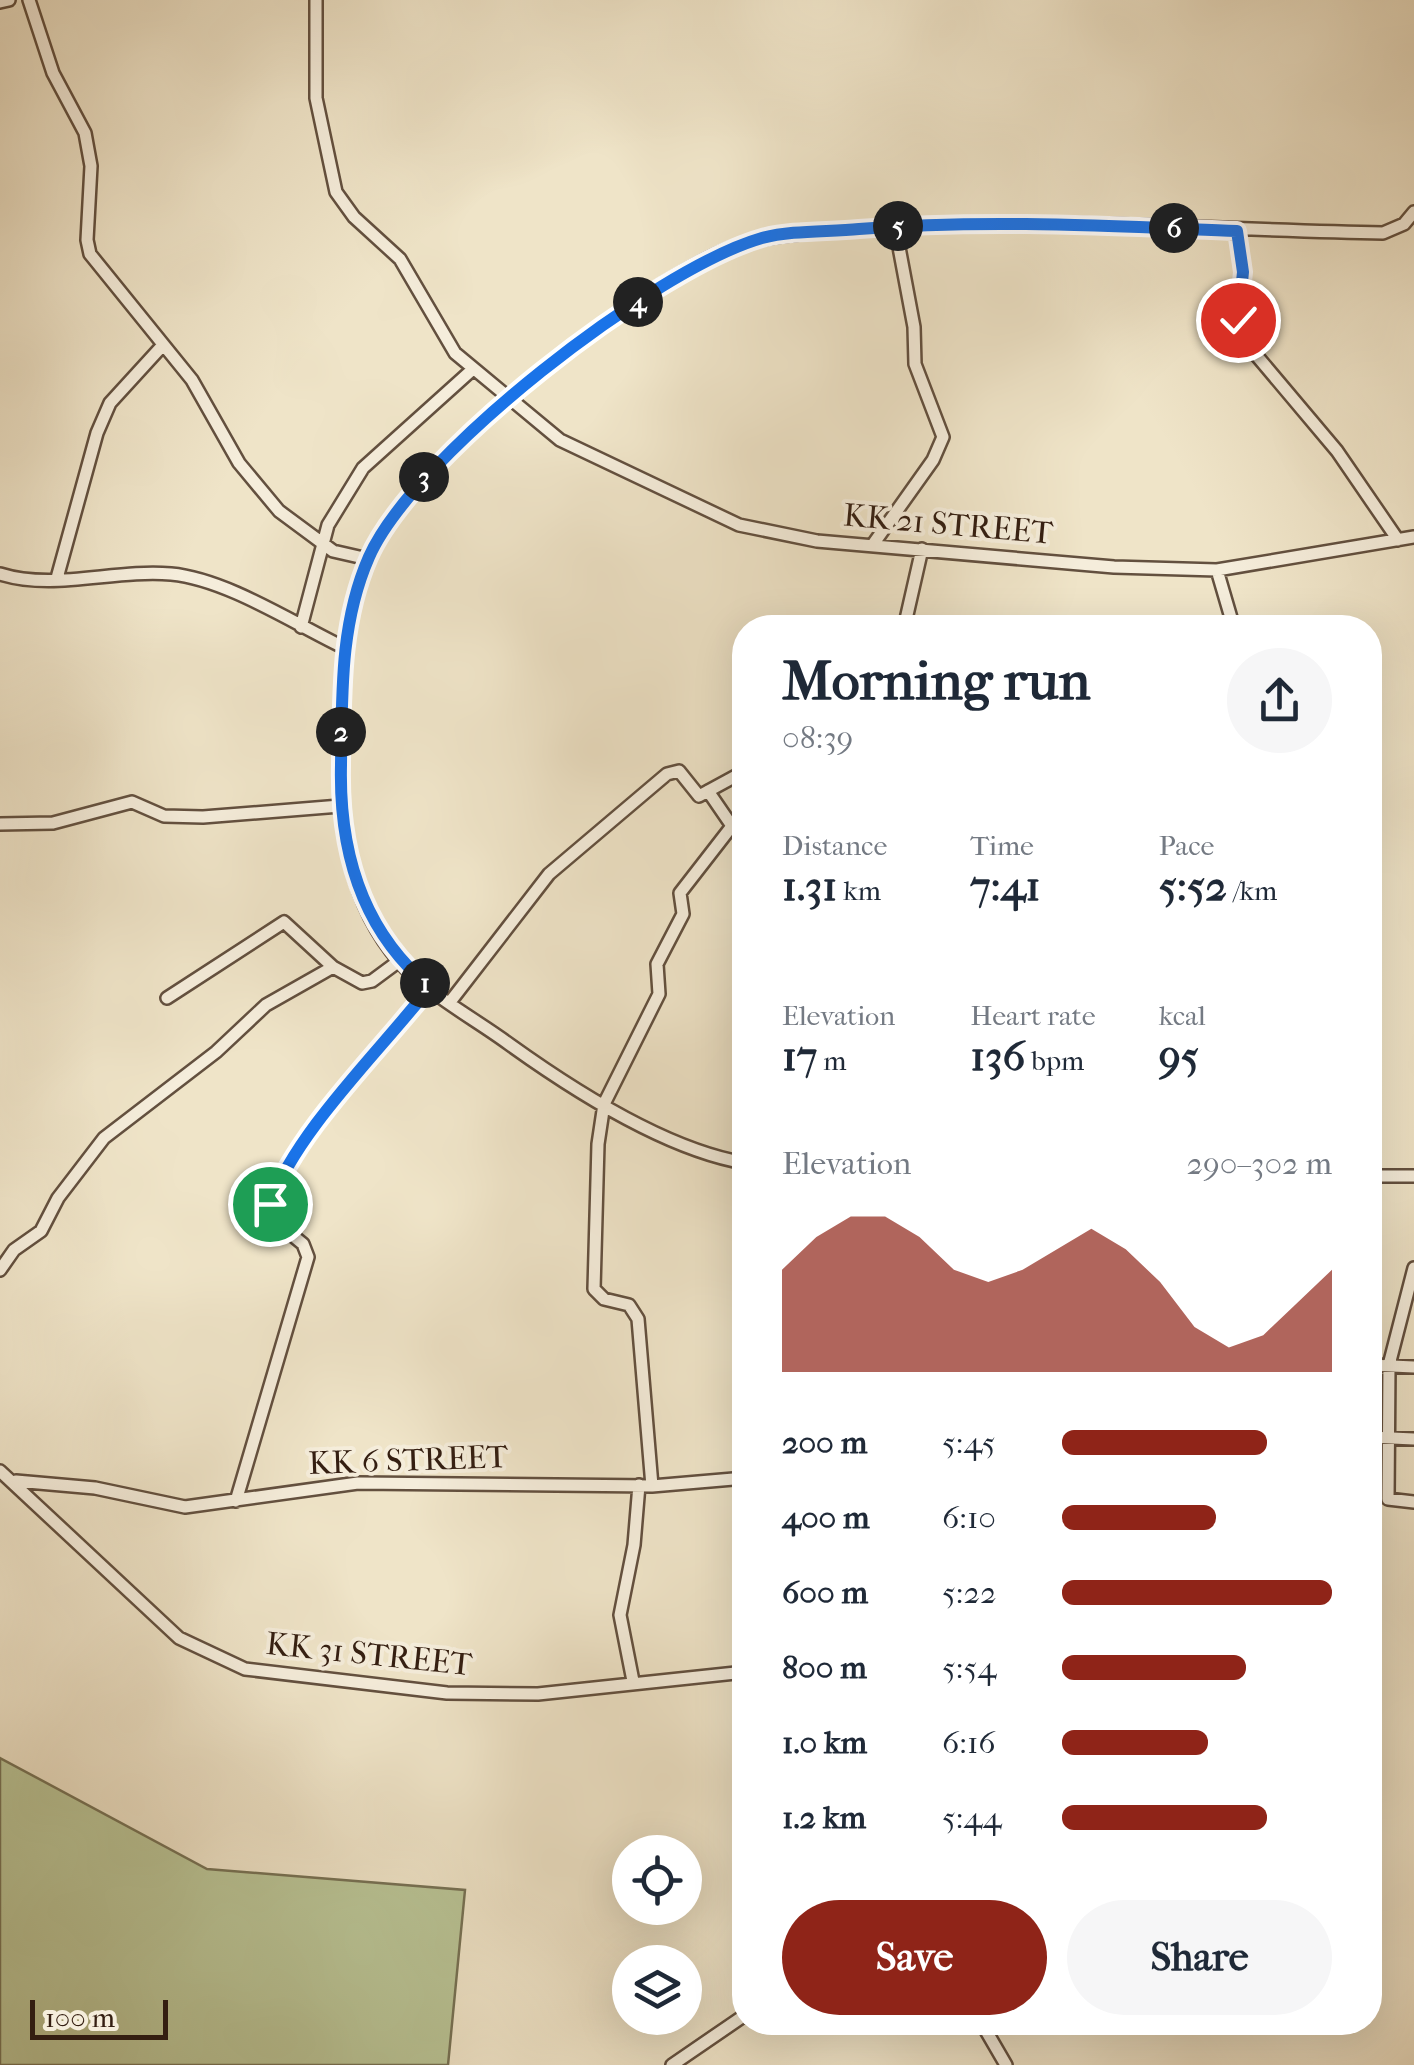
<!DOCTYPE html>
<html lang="en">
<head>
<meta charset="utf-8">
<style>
	:root { --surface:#fff; --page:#f6f6f7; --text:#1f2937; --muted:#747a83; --accent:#8f2418 }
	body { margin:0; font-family:"IM FELL French Canon",serif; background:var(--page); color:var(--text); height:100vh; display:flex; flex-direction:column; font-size:38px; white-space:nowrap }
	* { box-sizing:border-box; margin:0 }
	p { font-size:32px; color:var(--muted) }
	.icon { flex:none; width:55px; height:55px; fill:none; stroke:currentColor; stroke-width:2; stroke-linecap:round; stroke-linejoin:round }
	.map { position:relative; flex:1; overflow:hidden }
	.panel { position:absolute; left:732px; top:615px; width:650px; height:1420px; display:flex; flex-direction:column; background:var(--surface); border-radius:40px; box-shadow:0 10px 40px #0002 }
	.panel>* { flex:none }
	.fabs { position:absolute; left:612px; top:1835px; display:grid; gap:20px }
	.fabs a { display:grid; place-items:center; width:90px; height:90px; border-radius:50%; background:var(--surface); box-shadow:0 10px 40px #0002; font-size:50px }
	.scale { position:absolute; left:30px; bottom:25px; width:138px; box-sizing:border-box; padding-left:10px; border:5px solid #341e11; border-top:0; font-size:28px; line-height:35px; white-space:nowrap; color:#341e11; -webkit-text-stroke:8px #f5eddb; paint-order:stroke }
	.pin { position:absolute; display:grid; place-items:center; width:85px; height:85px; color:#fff; margin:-42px; border:5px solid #fff; border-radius:50%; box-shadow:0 2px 10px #0007 }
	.km { position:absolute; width:50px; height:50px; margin:-25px; border-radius:50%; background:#222; color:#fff; font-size:28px; line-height:50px; text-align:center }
	.round { display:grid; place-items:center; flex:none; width:105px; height:105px; border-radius:52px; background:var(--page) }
	.overview { display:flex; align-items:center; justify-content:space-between; height:170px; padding:0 50px }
	h1 { font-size:55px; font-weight:800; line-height:75px }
	.figures { display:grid; grid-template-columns:repeat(3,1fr); gap:15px; height:170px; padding:10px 50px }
	.figures div { display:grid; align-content:center }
	.figures b { font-size:42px; font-weight:800 }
	.figures small { font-size:28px; font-weight:400 }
	.figures p { font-size:28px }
	.chart { height:280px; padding:20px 50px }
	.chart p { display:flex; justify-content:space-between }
	.chart svg { width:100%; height:180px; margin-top:10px; fill:var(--accent); opacity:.7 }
	.primary-button { display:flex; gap:20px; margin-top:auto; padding:20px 50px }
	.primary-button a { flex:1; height:115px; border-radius:60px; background:var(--accent); color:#fff; font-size:40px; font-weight:800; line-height:115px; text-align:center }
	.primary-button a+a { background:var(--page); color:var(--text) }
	ul { padding:0 50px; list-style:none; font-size:32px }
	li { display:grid; grid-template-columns:160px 120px 1fr; align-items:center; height:75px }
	li i { height:25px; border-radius:12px; background:var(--accent) }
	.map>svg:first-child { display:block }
</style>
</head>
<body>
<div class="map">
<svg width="1414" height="2065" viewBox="0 0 1414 2065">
	<rect width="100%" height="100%" fill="#efe4c8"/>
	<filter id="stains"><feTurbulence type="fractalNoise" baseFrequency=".002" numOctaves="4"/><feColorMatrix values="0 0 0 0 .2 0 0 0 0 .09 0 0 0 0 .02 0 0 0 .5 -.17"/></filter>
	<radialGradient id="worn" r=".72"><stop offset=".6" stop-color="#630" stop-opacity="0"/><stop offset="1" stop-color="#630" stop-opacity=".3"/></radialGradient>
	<path fill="#b9c496" stroke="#767154" stroke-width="2.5" d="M0 1758 207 1869 465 1890 448 2065H0Z"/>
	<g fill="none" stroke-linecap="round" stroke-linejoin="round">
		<defs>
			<path id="street" d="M29 0 53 73 85 133 91 166 87 240 90 254 192 380 239 463 279 511 333 551 368 559
				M316 0V98L336 192 354 217 400 259 455 353 560 440 739 525 817 541 1114 567 1217 570 1414 537
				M0 2 9 0
				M1237 231 1243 272 1238 321 1241 337 1337 451 1398 540
				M874 543 933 460 943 437 915 364 914 327 895 226
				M1217 570 1234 628
				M0 574C54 591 115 569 171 574 226 579 293 623 343 647
				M57 578 97 433 110 403 163 345
				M301 627 328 525 363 468 473 369
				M904 628 922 549
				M0 824 53 823 132 802 164 816 203 817 340 806
				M167 998 284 922 333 967 362 983 372 981 399 961
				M450 1002 549 874 667 774 679 771 699 796 745 771
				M745 1163C667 1150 573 1090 509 1044 474 1018 427 994 399 961 350 904 339 829 341 757 342 689 340 618 370 554 416 457 619 300 717 254 762 233 812 233 861 229 1035 215 1209 230 1383 233L1404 224 1414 212
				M1370 1176H1414
				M1414 1268 1389 1365 1388 1499 1414 1502
				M0 1270 14 1250 41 1231 58 1198 104 1138 216 1052 266 1005 333 967
				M1370 1365 1414 1367
				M1370 1437 1414 1439
				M0 1471 179 1638 245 1669 447 1693 538 1694 745 1672
				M16 1481 95 1488 185 1507 358 1483 652 1486 745 1478
				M652 1486 638 1319 629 1305 604 1299 594 1289 598 1144 604 1104 659 994 657 964 683 914 680 893 732 826 708 791
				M236 1501 308 1257 303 1244 270 1217C270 1163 393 1035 430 987
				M633 1681 620 1615 634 1545 639 1485
				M981 2022 1006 2065
				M672 2065 745 2015"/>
		</defs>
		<use href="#street" stroke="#63503f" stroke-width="16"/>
		<use href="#street" stroke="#f5eddb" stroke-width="11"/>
	</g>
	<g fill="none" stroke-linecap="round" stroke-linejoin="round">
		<defs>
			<path id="route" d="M270 1204C296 1131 381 1050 430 987 361 930 339 851 341 765 342 694 340 623 369 557 414 455 654 269 762 238 792 230 828 232 859 229 988 219 1108 226 1237 231L1243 272 1238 320"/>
		</defs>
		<use href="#route" stroke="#fff" stroke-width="20"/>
		<use href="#route" stroke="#1a73e8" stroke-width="12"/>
	</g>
	<g text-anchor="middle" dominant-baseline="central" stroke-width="8" stroke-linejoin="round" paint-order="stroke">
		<g font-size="32" fill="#341e11" stroke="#f5eddb">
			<text transform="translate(948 524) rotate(5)">KK 21 STREET</text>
			<text transform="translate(408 1460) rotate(-2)">KK 6 STREET</text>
			<text transform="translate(369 1654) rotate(6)">KK 31 STREET</text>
		</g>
	</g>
	<rect width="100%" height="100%" filter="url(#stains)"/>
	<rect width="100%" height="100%" fill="url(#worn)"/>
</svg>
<div class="fabs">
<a><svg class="icon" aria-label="locate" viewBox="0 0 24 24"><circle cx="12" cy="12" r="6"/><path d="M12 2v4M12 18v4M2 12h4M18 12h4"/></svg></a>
<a><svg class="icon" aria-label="layers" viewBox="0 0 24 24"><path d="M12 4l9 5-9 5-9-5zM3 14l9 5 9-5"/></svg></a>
</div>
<div class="scale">100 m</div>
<div class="pin" style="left:270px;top:1204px;background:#1e9e55"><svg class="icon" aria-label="arrive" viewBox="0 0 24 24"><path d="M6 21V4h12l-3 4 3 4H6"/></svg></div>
<div class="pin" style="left:1238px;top:320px;background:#d93025"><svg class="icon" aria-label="check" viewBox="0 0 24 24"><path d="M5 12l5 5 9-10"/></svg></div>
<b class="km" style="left:425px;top:983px">1</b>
<b class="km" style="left:341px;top:732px">2</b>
<b class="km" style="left:424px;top:477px">3</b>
<b class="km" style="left:638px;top:302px">4</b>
<b class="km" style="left:898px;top:226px">5</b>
<b class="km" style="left:1174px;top:228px">6</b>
<section class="panel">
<div class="overview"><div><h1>Morning run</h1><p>08:39</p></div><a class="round"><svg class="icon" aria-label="share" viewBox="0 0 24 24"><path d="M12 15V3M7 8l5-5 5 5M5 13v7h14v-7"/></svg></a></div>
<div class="figures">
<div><p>Distance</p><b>1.31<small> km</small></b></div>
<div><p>Time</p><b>7:41</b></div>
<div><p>Pace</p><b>5:52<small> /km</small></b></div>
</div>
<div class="figures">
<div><p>Elevation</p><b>17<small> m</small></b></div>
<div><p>Heart rate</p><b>136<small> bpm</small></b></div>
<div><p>kcal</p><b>95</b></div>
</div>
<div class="chart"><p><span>Elevation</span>290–302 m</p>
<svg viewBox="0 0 160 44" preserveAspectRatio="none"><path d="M0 44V19L10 11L20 6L30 6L40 11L50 19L60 22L70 19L80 14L90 9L100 14L110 22L120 33L130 38L140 35L150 27L160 19V44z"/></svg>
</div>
<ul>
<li><b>200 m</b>5:45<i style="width:76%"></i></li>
<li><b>400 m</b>6:10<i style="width:57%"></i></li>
<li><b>600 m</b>5:22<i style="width:100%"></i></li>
<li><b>800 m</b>5:54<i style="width:68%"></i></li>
<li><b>1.0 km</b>6:16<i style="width:54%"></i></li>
<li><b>1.2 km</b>5:44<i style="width:76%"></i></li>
</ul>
<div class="primary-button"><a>Save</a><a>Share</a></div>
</section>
</div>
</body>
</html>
